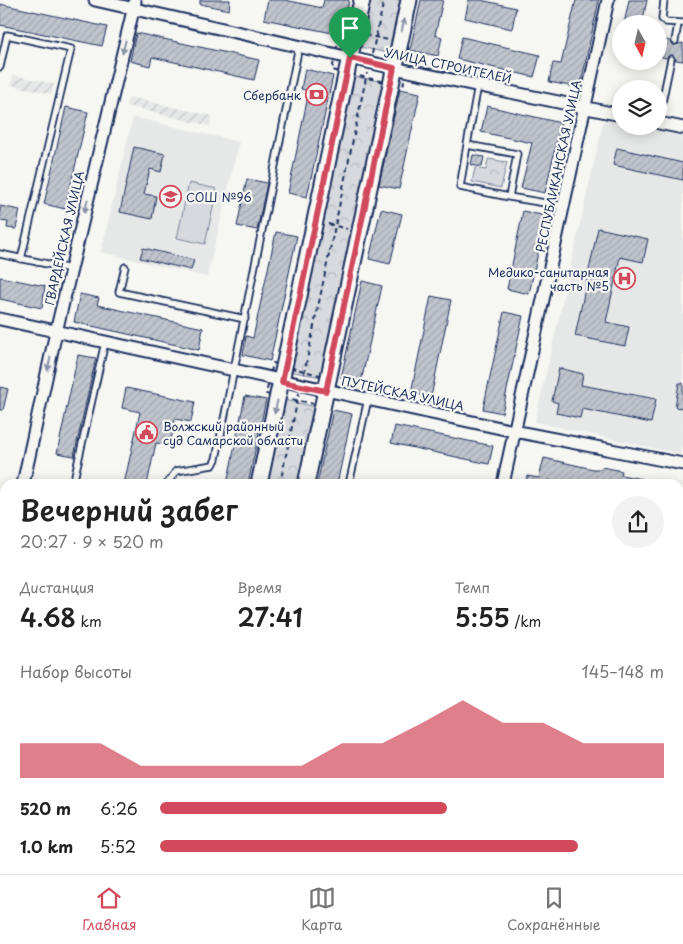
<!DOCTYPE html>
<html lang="ru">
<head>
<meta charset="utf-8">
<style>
	:root { --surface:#fff; --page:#f2f2f2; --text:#222; --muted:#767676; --line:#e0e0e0; --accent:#d1495b }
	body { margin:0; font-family:"Playpen Sans",sans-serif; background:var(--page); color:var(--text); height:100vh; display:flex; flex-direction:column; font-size:19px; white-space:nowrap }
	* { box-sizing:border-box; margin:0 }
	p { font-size:16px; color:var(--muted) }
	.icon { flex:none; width:28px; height:28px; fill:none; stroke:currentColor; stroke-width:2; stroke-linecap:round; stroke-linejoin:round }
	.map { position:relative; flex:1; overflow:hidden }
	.side { position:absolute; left:0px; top:479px; width:684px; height:396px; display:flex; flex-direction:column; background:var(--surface); border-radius:15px 15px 0 0; box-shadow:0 2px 12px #0003 }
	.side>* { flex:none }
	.needle { width:32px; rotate:172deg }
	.buttons { position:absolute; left:612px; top:15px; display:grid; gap:10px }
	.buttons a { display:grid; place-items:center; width:55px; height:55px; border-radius:50%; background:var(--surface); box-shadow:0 2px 12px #0003; font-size:25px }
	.pin { position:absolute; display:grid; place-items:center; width:42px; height:42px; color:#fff; margin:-51px -21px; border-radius:50% 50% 50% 0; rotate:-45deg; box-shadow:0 0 5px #0007 }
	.pin .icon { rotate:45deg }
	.round { display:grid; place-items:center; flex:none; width:52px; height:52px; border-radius:26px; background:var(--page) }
	.headline { display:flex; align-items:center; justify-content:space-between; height:85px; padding:0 20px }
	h1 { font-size:28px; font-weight:600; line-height:38px }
	.figures { display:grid; grid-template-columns:repeat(3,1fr); gap:8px; height:85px; padding:5px 20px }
	.figures div { display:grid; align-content:center }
	.figures b { font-size:25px; font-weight:600 }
	.figures small { font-size:14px; font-weight:400 }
	.figures p { font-size:14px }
	.chart { height:140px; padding:10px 20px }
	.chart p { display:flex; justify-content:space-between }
	.chart svg { width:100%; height:90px; margin-top:5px; fill:var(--accent); opacity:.7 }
	ul { padding:0 20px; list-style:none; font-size:16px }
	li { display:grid; grid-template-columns:80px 60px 1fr; align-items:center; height:38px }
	li i { height:12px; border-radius:6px; background:var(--accent) }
	.dock { display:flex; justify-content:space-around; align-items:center; height:70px; border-top:1px solid var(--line); background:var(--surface); font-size:14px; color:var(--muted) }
	.dock a { display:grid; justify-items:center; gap:2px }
	.dock .active { color:var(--accent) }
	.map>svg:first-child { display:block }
</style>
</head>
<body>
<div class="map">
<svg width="683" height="874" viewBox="0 0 683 874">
	<defs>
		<pattern id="industrial-furrows" width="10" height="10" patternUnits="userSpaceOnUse" patternTransform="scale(1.25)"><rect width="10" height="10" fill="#e6e7e7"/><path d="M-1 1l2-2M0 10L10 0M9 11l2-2" fill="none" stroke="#c5c6c9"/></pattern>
		<pattern id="park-crowns" width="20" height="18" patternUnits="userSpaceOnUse" patternTransform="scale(1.25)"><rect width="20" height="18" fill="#d6d9dd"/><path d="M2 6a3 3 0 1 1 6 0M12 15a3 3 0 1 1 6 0" fill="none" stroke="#b7bbc0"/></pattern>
		<pattern id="building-hatch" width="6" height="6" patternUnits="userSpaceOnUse" patternTransform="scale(1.25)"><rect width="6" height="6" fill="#c0c4cd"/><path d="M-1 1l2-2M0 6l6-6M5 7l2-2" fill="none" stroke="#a4a9b2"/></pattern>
	</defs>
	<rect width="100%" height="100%" fill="#f6f6f2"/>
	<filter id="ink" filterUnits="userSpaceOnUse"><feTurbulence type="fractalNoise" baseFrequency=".02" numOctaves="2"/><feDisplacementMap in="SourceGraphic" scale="10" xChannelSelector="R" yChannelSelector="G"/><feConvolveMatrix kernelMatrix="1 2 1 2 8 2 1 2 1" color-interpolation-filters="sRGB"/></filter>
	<g filter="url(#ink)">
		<path fill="#e6e7e7" d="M133 117 239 142 207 277 101 252Z
			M604 119 621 122V126H638L683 136V440L680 454 535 422Z"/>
		<path fill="url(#industrial-furrows)" d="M13 75 54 84 52 94 11 85Z
			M129 97 212 116 210 126 126 106Z"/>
		<path fill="url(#park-crowns)" stroke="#78849e" d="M370 0H403L392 54 360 47Z
			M351 76 384 82 321 377 288 371Z
			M488 159 507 162 501 188 472 182 475 168 486 170Z
			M279 399 317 407 300 484H261Z
			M0 684 5 685V836L0 835Z
			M244 870H410L409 874H243Z"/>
		<path fill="#d6d9dd" stroke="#78849e" d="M189 183 217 189 205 244 177 238Z"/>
		<path fill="url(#building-hatch)" stroke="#1b2f5e" d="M200 0H230L229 10 200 4Z
			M268 0H285L322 8 324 0H349L342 35 264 19Z
			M421 0H443L435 35 442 37 438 56 410 50Z
			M469 0H481L516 8 512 29 465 18Z
			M576 0H599L580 88 549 82 553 63 561 64Z
			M629 0H647L642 24H624Z
			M0 4 107 27 102 46 0 25Z
			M136 33 259 60 254 80 152 57 150 66 130 61Z
			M462 37 540 55 534 77 457 59Z
			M659 38 670 41 674 45 683 43V61L676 60 672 55 666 58 659 56Z
			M305 69 333 76 307 197 288 193 309 91 301 89Z
			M400 89 420 93 399 189 379 185Z
			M487 106 561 123 545 193 521 188 532 143 481 132Z
			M66 107 88 112 65 209 44 204Z
			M134 147 165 154 161 172 150 169 144 194 156 196 152 219 120 212Z
			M617 148 683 163V180L613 165Z
			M473 155 484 157 482 167 471 165Z
			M247 179 267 183 257 230 237 226Z
			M0 206 20 210 16 229 7 228 8 222 0 221Z
			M381 209 402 214 390 264 369 259Z
			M523 211 546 216 529 294 507 289Z
			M598 228 648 239 643 262 620 257 606 322 629 327 625 346 575 336Z
			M276 232 297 236 270 361 243 355 246 336 253 338Z
			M143 248 194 260 191 270 140 258Z
			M0 277 45 286 42 308 0 299Z
			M362 281 382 286 361 382 341 378Z
			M80 294 99 298 97 305 203 328 199 350 74 322Z
			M431 296 451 300 431 397 411 393Z
			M504 312 523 316 502 413 483 409Z
			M78 355 96 358 74 456 57 453Z
			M559 368 583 374 581 385 656 399 651 423 582 409 580 418 556 413 558 403 552 401Z
			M679 383H683V408L675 407Z
			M0 387 8 389 3 410H0Z
			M126 388 195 402 191 422 175 419 170 445 156 443 147 484H124L140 412 122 408Z
			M245 396 266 400 248 484H227Z
			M333 410 352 414 337 484H317Z
			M395 426 493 446 489 464 391 443Z
			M544 458 593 469H601L602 467 622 471 621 475 647 480V484H563L548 480 549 484H525L527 476 539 478Z"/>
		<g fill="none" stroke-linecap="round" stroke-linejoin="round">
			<defs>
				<path id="lane" d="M664 0 662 19 666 22 683 23
					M675 41 678 24
					M0 67 7 35 71 49 21 259
					M478 85 467 145 517 154 509 197 563 206
					M659 117 671 59
					M467 145 460 187 509 197
					M0 254 71 269
					M125 267 119 292 245 319
					M73 484 105 342
					M167 484 176 471 213 465 216 459 299 46
					M349 484 368 399
					M679 797 683 798
					M679 821 683 825
					M0 841 5 842
					M116 870 132 874
					M603 874 604 870"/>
				<path id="street" d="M95 0 394 68 621 115
					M659 123 683 128
					M0 319 514 431 683 464
					M23 484 56 332 135 2
					M503 484 608 0
					M679 586 683 567
					M0 594 5 570
					M421 874 422 870"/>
				<path id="secondary" d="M259 484 362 0
					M306 484 409 0
					M0 649 5 650
					M0 668 5 669
					M679 772H683
					M177 870 178 874
					M219 874 221 870"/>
			</defs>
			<use href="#lane" stroke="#1b2f5e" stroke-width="9"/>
			<use href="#street" stroke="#1b2f5e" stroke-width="15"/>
			<use href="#secondary" stroke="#1b2f5e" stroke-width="19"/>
			<path stroke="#1b2f5e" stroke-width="2" stroke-dasharray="5 4" stroke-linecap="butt" d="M347 31 407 44 410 52 403 86 332 70 339 38Z
				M372 54 384 0
				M328 224 347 229
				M273 363 335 379 330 407 266 394Z
				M304 374 367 73
				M280 484 299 393
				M156 874 157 870
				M239 874V870
				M270 874 276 870"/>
			<use href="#lane" stroke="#f6f6f2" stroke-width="5.5"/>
			<use href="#street" stroke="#f6f6f2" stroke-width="11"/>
			<use href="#secondary" stroke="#f6f6f2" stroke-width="15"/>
			<path stroke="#1b2f5e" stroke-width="1" d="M0 660 5 661
				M679 808 683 810"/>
		</g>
		<defs><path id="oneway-solid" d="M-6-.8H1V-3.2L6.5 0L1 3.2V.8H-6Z" transform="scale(1.25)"/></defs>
		<g fill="#8892a8">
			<use href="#oneway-solid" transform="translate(403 25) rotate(-78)"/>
			<use href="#oneway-solid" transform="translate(124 47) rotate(103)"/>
			<use href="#oneway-solid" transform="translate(86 206) rotate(103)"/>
			<use href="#oneway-solid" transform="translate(49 364) rotate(102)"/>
			<use href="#oneway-solid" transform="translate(276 407) rotate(103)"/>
		</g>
	</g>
	<g fill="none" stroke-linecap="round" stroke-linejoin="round" filter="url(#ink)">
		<defs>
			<path id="route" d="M350 58 394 68 326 391 282 382Z"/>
		</defs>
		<use href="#route" stroke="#fff" stroke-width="10"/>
		<use href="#route" stroke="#d1495b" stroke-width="6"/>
	</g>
	<defs>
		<symbol id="bank-ring" viewBox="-11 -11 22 22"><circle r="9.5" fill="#f6f6f2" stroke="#d1495b" stroke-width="1.5"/><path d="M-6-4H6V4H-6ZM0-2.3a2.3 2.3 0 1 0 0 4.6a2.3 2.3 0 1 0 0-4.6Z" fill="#d1495b"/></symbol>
		<symbol id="school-ring" viewBox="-11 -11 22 22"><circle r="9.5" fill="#f6f6f2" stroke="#d1495b" stroke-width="1.5"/><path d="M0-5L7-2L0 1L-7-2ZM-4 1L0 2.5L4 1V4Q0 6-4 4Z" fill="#d1495b"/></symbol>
		<symbol id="hospital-ring" viewBox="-11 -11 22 22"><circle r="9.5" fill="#f6f6f2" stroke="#d1495b" stroke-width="1.5"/><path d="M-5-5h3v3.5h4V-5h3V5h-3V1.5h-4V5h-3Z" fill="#d1495b"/></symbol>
		<symbol id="civic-ring" viewBox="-11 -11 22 22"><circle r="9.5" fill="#f6f6f2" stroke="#d1495b" stroke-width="1.5"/><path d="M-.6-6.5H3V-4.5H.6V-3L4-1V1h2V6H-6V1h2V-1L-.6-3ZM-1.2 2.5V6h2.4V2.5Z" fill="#d1495b"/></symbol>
	</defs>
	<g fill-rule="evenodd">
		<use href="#bank-ring" x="304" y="82" width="25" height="25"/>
		<use href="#school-ring" x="158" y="184" width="25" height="25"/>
		<use href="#hospital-ring" x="612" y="266" width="25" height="25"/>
		<use href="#civic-ring" x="134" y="420" width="25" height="25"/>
	</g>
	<g text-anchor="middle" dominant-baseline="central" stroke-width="4.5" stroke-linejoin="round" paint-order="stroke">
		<g font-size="12" fill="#1b2f5e" stroke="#f6f6f2">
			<text transform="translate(448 65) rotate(12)">УЛИЦА СТРОИТЕЛЕЙ</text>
			<text transform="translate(558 166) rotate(-78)">РЕСПУБЛИКАНСКАЯ УЛИЦА</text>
			<text transform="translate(64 238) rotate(-77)">ГВАРДЕЙСКАЯ УЛИЦА</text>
			<text transform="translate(403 393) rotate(12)">ПУТЕЙСКАЯ УЛИЦА</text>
		</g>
		<g font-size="12" fill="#1b2f5e" stroke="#f6f6f2" text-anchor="end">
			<text x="301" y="95">Сбербанк</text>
			<text x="186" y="197" text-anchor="start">СОШ №96</text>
			<text x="609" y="272">Медико-санитарная<tspan x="609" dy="14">часть №5</tspan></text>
			<text x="163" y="426" text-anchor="start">Волжский районный<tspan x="163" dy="14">суд Самарской области</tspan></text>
		</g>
	</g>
</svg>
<div class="buttons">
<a><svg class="needle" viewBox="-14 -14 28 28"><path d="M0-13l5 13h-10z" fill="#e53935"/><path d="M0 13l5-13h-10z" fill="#767676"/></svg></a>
<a><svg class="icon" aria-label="layers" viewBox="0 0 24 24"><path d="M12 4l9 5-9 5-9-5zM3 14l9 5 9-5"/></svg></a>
</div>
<div class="pin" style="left:350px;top:58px;background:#1e9e55"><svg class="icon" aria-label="arrive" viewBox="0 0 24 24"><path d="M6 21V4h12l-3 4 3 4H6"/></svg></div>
<section class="side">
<div class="headline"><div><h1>Вечерний забег</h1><p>20:27 · 9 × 520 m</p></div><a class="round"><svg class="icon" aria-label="share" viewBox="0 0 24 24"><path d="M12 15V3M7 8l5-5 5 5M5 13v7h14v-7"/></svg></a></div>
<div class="figures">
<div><p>Дистанция</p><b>4.68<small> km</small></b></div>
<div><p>Время</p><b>27:41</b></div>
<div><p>Темп</p><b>5:55<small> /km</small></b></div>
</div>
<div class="chart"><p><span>Набор высоты</span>145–148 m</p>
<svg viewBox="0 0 160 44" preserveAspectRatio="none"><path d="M0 44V27L10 27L20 27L30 38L40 38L50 38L60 38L70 38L80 27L90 27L100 17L110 6L120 17L130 17L140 27L150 27L160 27V44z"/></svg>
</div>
<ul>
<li><b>520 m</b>6:26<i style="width:57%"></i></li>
<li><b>1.0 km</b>5:52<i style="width:83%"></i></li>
</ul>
</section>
</div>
<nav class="dock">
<a class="active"><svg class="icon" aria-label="home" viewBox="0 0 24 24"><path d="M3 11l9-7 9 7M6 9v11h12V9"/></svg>Главная</a>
<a><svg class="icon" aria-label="map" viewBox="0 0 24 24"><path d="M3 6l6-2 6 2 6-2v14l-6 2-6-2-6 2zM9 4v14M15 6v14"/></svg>Карта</a>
<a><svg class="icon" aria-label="saved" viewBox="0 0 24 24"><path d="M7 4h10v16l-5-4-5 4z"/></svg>Сохранённые</a>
</nav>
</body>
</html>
